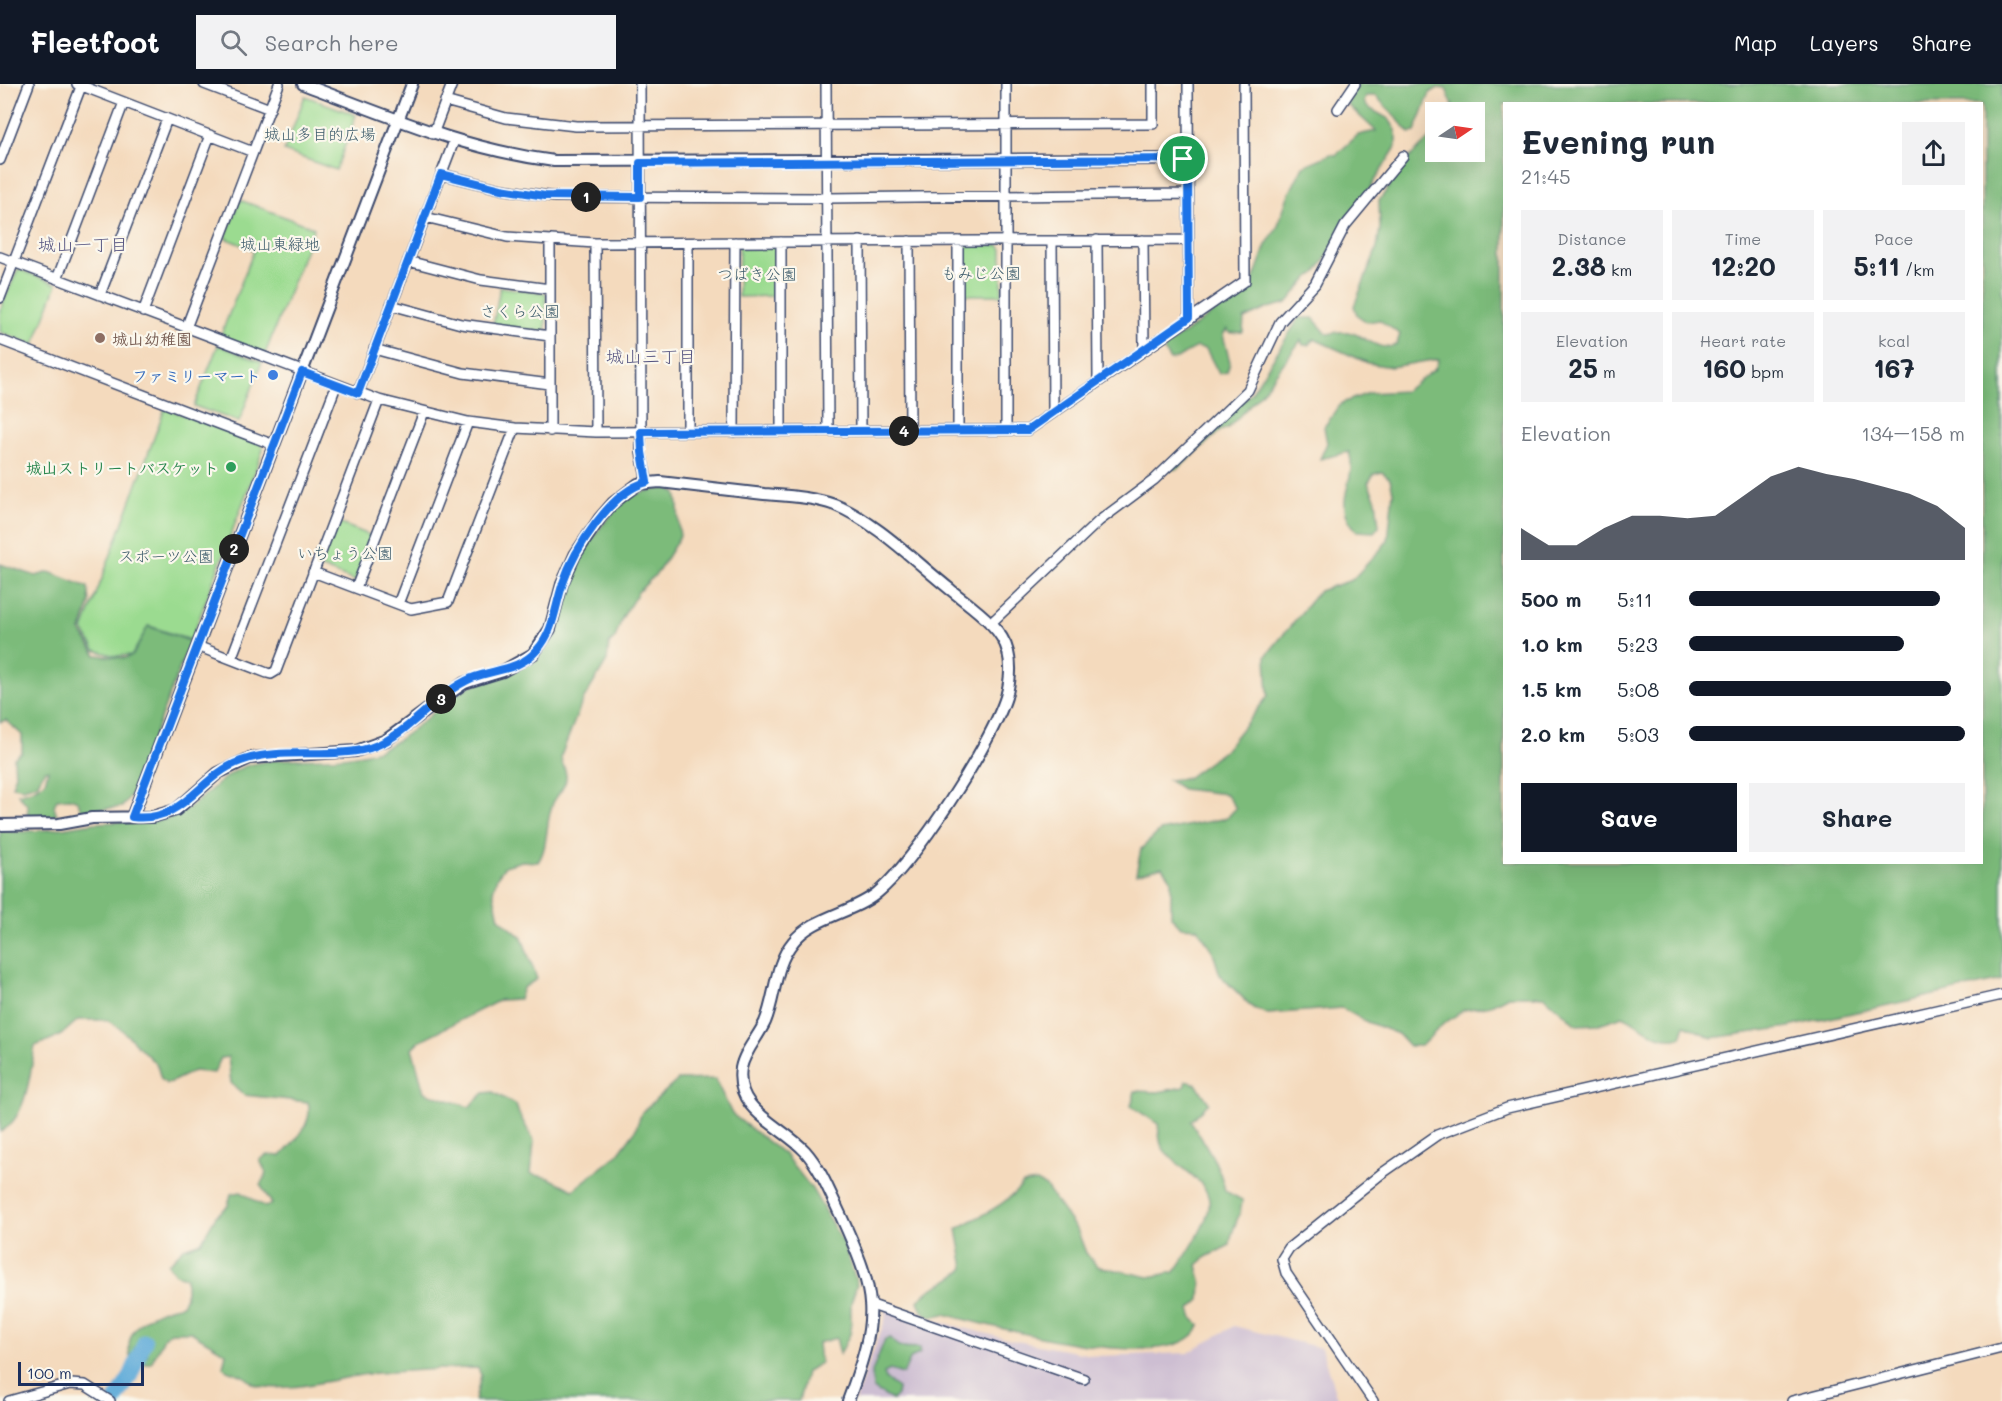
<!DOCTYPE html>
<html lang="en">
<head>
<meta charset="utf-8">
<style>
	:root { --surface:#fff; --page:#f2f2f3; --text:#1f2937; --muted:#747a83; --accent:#111827 }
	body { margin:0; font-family:Mali,"Klee One",sans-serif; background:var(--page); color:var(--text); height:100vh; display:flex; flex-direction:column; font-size:22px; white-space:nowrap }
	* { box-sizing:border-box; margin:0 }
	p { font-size:20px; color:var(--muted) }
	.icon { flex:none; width:33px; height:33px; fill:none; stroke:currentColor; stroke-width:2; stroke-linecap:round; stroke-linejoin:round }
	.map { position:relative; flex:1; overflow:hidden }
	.side { position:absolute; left:1503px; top:18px; width:480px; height:762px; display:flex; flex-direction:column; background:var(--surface); border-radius:0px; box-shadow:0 6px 24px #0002 }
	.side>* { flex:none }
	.needle { width:39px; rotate:77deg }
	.controls { position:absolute; left:1425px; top:18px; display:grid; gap:12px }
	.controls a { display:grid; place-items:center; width:60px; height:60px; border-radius:0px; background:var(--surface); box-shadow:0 6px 24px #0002; font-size:30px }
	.scale { position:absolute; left:18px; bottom:15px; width:126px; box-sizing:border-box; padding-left:6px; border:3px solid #1b2f5e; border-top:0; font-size:16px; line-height:21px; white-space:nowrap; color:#1b2f5e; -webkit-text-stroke:4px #fbf7ec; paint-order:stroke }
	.pin { position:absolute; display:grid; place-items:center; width:51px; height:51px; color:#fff; margin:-26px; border:3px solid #fff; border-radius:50%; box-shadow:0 2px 6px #0007 }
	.km { position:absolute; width:30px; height:30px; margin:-15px; border-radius:50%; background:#222; color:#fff; font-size:16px; line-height:30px; text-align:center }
	.round { display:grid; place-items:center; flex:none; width:63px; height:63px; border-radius:0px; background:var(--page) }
	.overview { display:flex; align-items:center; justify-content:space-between; height:102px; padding:0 18px }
	h1 { font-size:33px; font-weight:800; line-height:45px }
	.metrics { display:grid; grid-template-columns:repeat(3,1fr); gap:9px; height:102px; padding:6px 18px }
	.metrics div { display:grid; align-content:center; border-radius:0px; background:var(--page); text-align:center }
	.metrics b { font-size:26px; font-weight:800 }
	.metrics small { font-size:16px; font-weight:400 }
	.metrics p { font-size:16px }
	.chart { height:168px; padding:12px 18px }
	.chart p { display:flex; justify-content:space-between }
	.chart svg { width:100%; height:108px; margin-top:6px; fill:var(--accent); opacity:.7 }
	.button { display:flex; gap:12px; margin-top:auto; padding:12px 18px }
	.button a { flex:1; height:69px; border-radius:0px; background:var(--accent); color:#fff; font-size:24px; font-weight:800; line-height:69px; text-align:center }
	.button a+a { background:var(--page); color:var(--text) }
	ul { padding:0 18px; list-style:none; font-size:20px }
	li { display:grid; grid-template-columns:96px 72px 1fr; align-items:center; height:45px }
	li i { height:15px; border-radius:8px; background:var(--accent) }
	header { display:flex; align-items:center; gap:36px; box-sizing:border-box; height:84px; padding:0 30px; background:var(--accent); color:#fff }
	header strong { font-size:28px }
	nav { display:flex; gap:33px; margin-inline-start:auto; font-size:21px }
	.search { width:420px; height:54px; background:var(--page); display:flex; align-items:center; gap:15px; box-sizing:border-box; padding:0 21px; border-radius:0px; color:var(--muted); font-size:22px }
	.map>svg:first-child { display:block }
</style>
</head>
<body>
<header>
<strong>Fleetfoot</strong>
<div class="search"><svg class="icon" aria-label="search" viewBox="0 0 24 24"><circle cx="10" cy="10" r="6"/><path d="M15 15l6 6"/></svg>Search here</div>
<nav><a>Map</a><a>Layers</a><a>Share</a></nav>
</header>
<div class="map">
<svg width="2002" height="1317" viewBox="0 0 2002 1317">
	<rect width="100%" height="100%" fill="#fbf7ec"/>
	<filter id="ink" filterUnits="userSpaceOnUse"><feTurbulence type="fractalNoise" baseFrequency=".0167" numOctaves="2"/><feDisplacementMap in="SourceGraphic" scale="12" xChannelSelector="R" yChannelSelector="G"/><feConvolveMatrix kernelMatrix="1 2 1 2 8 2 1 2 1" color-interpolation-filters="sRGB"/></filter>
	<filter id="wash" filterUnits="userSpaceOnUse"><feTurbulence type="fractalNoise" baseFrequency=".008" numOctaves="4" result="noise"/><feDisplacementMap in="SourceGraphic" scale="24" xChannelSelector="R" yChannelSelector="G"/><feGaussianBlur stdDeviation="1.35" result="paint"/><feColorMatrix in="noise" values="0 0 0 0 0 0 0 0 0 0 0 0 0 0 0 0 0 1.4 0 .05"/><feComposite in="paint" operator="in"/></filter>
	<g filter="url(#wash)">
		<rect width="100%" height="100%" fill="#f4dabd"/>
		<path fill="#cdbed2" d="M887 1221 944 1239 1011 1256 1097 1272 1188 1269 1234 1242 1321 1264 1338 1317H855L885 1236Z"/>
		<path fill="#9bdb90" stroke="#5b8577" stroke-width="1.5" d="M305 12 356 31 336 86 284 67Z
			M240 116 314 144 265 270 220 253 254 166 225 154Z
			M999 161 1002 165V211H961L962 162Z
			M739 162H776L777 212 738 213Z
			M18 185 57 200 34 261 0 248V226Z
			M500 203 546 209V248L493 242Z
			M218 261 262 278 239 338 194 322Z
			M165 324 262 360 263 366 191 556 149 542 132 571 115 572 95 566 83 546Z
			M336 438 372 452 355 497 319 483Z"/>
		<path fill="#7cbb7a" stroke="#4c756c" stroke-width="1.5" fill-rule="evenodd" d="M1358 0H2002V896L1789 943 1712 954 1685 941 1681 953C1656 959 1644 942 1623 932L1599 940 1577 941 1544 912H1508L1491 921 1464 926 1442 941 1421 962H1409L1398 950 1367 938 1342 924 1268 930 1253 924 1220 891 1212 865 1197 844 1181 843 1171 832V796L1162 783 1136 790 1141 765 1160 747 1227 734 1236 724 1226 710 1182 705 1168 696 1187 694 1224 667 1268 612 1266 572 1319 507 1352 496 1381 465 1388 456 1389 447 1393 408 1390 395 1382 388 1374 390 1368 399 1376 416 1379 442 1374 448 1357 447C1329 418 1359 398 1349 368L1320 375 1327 359 1324 343 1342 319 1369 309 1405 307 1435 285 1439 275 1391 283 1368 279 1314 255 1308 261H1303L1301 256 1262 308 1228 344 1220 347 1178 385 1169 386 1252 308 1299 234H1313L1327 250C1334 249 1344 246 1352 249 1366 253 1382 270 1397 260L1400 250 1379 236 1367 238 1357 231 1354 222 1377 164 1380 144 1379 117 1408 75 1435 49 1436 68H1474V28H1450L1453 22 1446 5 1438 4 1430 9 1415 48 1410 49 1376 12H1366L1364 18 1367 23 1389 35 1396 46V63L1317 188 1307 195 1287 219 1268 224 1244 235 1243 248 1229 249 1227 245 1223 251 1230 278 1227 288 1219 290 1206 265 1196 263 1177 275 1170 276 1164 267 1166 262 1251 202 1266 161 1277 144 1288 112 1303 82 1331 70 1336 71 1358 51 1376 47 1347 20ZM1504 20H1982V778H1504Z
			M668 404 676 409C680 423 677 437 680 452L658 488 638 508 622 534 615 554 609 560 607 577 582 618 561 672C561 680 567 687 566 694 566 704 557 710 553 719 545 738 549 762 538 778L522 777 505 782 497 793 493 807 499 834 522 854 537 895 523 904 519 915 500 916 419 957 412 964 424 1008 469 1023 484 1009 493 1008 516 1021 519 1030 534 1057 531 1090 549 1094 573 1106 618 1070 635 1047 642 1028 678 996 715 995 732 1030 785 1071 812 1105 844 1161 857 1200 851 1219V1248L840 1270 836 1254 818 1259 820 1279 806 1288 799 1317H475L481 1291 478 1284C444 1284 411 1287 377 1289 346 1291 282 1312 254 1300 250 1298 248 1294 243 1292 235 1288 230 1289 223 1283L226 1269 191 1248H171L164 1254 151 1279 145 1280 142 1275 148 1271 144 1267 145 1256 137 1266 134 1264V1272H130C123 1240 156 1226 182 1221L186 1212V1193L175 1190 168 1180 184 1164 201 1158 216 1132 228 1122 231 1110 241 1108 265 1123 272 1120 261 1102 266 1089 260 1076 267 1071 281 1072C295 1057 314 1039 308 1018L244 1011 231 999 228 973 221 974 214 989 194 987 167 1000 161 995 157 981 122 946 107 936H78L61 951 35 962C30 989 27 1035 0 1048V747C32 750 63 743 95 739 125 736 154 744 183 728 207 713 221 690 249 681 288 670 331 679 371 668 407 659 433 624 464 605 488 591 516 592 538 573 561 552 562 517 572 490 579 469 616 418 637 410 646 406 657 406 668 404Z
			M0 480 36 492 49 488 88 503 90 518 81 547 96 571 125 574 133 571 148 542 190 557 132 709 122 723 81 727 78 717 70 714 57 715 54 722 57 731 27 734 28 722 18 710 34 705 45 698 48 686H45L37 700 23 704 12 702 15 693 14 674 22 668V651L6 636 0 638Z
			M1186 997 1196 1000 1209 1019 1191 1037C1205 1061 1220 1080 1225 1107L1242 1116C1242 1133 1231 1142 1230 1161L1206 1173 1197 1181 1201 1197 1200 1216 1190 1225 1193 1235 1200 1241C1179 1296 989 1241 944 1230L931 1233 922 1227 918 1217C930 1201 951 1199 964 1184L957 1145C982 1130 1004 1123 1023 1100L1037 1098 1046 1103 1078 1148 1086 1169 1097 1182 1149 1193 1175 1188C1186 1172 1207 1141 1209 1123 1213 1096 1173 1083 1162 1063 1159 1057 1159 1047 1158 1040L1131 1022 1135 1007 1158 1008 1184 1003Z
			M891 1254C898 1267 907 1262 920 1264V1269L911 1274 903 1290 890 1286 884 1289 885 1295 898 1304 897 1311 892 1316 873 1305 872 1288 885 1255Z"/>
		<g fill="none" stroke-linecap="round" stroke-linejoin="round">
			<path stroke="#60acd9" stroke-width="15" d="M115 1317 130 1293 145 1257"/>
		</g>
	</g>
	<g filter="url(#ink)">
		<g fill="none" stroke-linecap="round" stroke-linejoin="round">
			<defs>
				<path id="minor" d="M77 0 253 68
					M204 0 270 25
					M640 0 641 368 647 398
					M826 0 828 347
					M1006 0V346
					M1188 0 1189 235
					M445 17 506 34 576 42 1153 40V0
					M1338 25 1355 0
					M433 50 452 0
					M0 76 29 0
					M441 90 501 105 555 113 827 114 1188 110
					M425 133 507 153 595 159 1188 156
					M1097 156 1098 297
					M1143 156 1144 266
					M550 157V347
					M860 157 861 347
					M909 157 910 347
					M958 157V346
					M1052 157 1053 328
					M781 158V347
					M595 159 596 348
					M688 159V348
					M0 173 379 316 468 338 515 344 596 348 1028 346 1245 197 1244 0
					M408 177 481 196 550 205
					M57 195 124 18
					M100 211 167 35
					M0 214 82 0
					M391 221 461 240 550 252
					M143 228 210 51
					M186 244 279 0
					M0 256 274 361
					M374 265 463 289 550 300
					M358 309 454 57
					M734 348 735 158
					M313 488 411 525 448 518 515 344
					M356 504 424 328
					M398 520 468 338
					M990 540 1099 437 1154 396 1248 306 1280 238 1315 200 1345 142 1403 72
					M197 562 267 589 271 590 276 587 379 316
					M231 575 336 302
					M872 1221 1084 1295
					M9 1317 70 1300 85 1301 110 1317
					M1373 1317 1286 1189 1282 1175 1289 1164 1381 1090 1437 1051 1507 1024 2002 911
					M1792 1317 2002 1264"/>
				<path id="tertiary" d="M303 0C389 32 462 65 554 77L1188 75
					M132 733 412 0
					M0 741 59 740 92 734 152 733 176 726 218 689 250 674 356 667 386 656 464 599 503 587 533 570 550 545 562 500 575 471 600 434 613 419 638 400 660 398C695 402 729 406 764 410 788 412 813 413 835 421 875 437 917 479 951 506 970 522 1002 542 1008 568 1012 583 1010 598 1006 613 991 660 915 778 877 809 853 829 812 833 793 858 774 881 776 912 765 938 758 953 744 968 741 984 734 1027 781 1041 805 1067 821 1085 830 1109 840 1130 878 1213 880 1231 848 1317"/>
			</defs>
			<use href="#minor" stroke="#3c496c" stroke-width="12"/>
			<use href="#tertiary" stroke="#3c496c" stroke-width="14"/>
			<use href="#minor" stroke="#fff" stroke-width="9"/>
			<use href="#tertiary" stroke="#fff" stroke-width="10"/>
		</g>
	</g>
	<g fill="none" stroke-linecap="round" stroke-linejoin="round" filter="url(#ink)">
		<defs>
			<path id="route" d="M1183 75H1188L1189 234 1028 346 641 348 642 368 647 398C611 407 574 466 563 499 555 522 554 548 537 566 519 587 494 585 472 594 432 611 406 657 362 666 323 674 279 663 241 677 197 693 186 739 132 733L302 288 358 309 441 90 501 105 545 112 640 113V79Z"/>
		</defs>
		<use href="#route" stroke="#fff" stroke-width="12"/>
		<use href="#route" stroke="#1a73e8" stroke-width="8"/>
	</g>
	<circle fill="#8d6e63" stroke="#fbf7ec" stroke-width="2" cx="100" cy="254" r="6"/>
	<circle fill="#3f7fe0" stroke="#fbf7ec" stroke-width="2" cx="273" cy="291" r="6"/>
	<circle fill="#2e9e5b" stroke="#fbf7ec" stroke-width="2" cx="231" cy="383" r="6"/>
	<g text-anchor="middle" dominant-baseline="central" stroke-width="4.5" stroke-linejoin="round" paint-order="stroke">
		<g font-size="16" fill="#3b5a6a" stroke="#fbf7ec">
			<text x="320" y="49">城山多目的広場</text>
			<text x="280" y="159">城山東緑地</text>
			<text x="981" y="188">もみじ公園</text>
			<text x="757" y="189">つばき公園</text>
			<text x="520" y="226">さくら公園</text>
			<text x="345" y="468">いちょう公園</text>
			<text x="166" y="471">スポーツ公園</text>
		</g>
		<g font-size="16" font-weight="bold" fill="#785e54" stroke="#fbf7ec" text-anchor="start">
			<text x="112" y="254">城山幼稚園</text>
		</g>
		<g font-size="16" font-weight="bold" fill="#366cbe" stroke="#fbf7ec" text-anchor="end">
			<text x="261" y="291">ファミリーマート</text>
		</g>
		<g font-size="16" font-weight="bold" fill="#27864d" stroke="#fbf7ec" text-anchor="end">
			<text x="219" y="383">城山ストリートバスケット</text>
		</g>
		<g font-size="18" fill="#555481" stroke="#fbf7ec">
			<text x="83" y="160">城山一丁目</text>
			<text x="651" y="272">城山三丁目</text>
		</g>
	</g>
</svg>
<div class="controls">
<a><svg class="needle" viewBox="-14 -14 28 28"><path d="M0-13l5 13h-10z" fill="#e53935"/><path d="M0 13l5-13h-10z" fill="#747a83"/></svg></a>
</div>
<div class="scale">100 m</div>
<div class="pin" style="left:1183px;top:75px;background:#1e9e55"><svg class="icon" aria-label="arrive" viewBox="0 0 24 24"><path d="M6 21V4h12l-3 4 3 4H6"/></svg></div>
<b class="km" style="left:586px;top:113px">1</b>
<b class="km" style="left:234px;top:465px">2</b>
<b class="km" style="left:441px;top:615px">3</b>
<b class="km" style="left:904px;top:347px">4</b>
<section class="side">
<div class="overview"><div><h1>Evening run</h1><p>21:45</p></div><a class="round"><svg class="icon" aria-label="share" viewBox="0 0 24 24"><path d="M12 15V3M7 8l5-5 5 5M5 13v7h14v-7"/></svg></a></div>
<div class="metrics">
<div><p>Distance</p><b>2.38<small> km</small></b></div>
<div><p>Time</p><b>12:20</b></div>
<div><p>Pace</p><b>5:11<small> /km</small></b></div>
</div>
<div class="metrics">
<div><p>Elevation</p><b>25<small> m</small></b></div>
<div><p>Heart rate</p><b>160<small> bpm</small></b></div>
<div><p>kcal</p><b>167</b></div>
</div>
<div class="chart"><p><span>Elevation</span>134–158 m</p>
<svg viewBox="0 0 160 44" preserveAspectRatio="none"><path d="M0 44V31L10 38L20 38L30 31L40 26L50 26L60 27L70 26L80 18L90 10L100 6L110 9L120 11L130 14L140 17L150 22L160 31V44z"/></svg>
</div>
<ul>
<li><b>500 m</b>5:11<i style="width:91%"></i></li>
<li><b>1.0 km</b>5:23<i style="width:78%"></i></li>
<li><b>1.5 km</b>5:08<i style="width:95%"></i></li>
<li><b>2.0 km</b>5:03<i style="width:100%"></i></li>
</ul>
<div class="button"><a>Save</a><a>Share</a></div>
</section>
</div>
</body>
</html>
